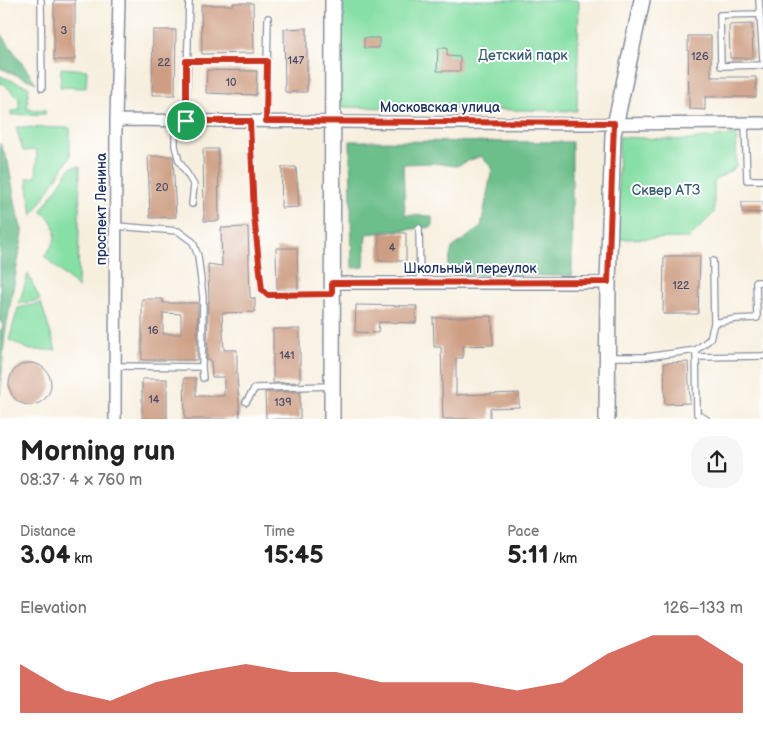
<!DOCTYPE html>
<html lang="en">
<head>
<meta charset="utf-8">
<style>
	:root { --surface:#fff; --page:#f6f6f6; --text:#222; --muted:#767676; --accent:#c8321e }
	body { margin:0; font-family:"Balsamiq Sans",sans-serif; background:var(--page); color:var(--text); height:100vh; display:flex; flex-direction:column; font-size:19px; white-space:nowrap }
	* { box-sizing:border-box; margin:0 }
	p { font-size:16px; color:var(--muted) }
	.icon { flex:none; width:28px; height:28px; fill:none; stroke:currentColor; stroke-width:2; stroke-linecap:round; stroke-linejoin:round }
	.map { position:relative; height:419px; overflow:hidden }
	.side { display:flex; flex-direction:column; background:var(--surface); flex:1 }
	.side>* { flex:none }
	.pin { position:absolute; display:grid; place-items:center; width:42px; height:42px; color:#fff; margin:-21px; border:2px solid #fff; border-radius:50%; box-shadow:0 1px 5px #0007 }
	.round { display:grid; place-items:center; flex:none; width:52px; height:52px; border-radius:20px; background:var(--page) }
	.overview { display:flex; align-items:center; justify-content:space-between; height:85px; padding:0 20px }
	h1 { font-size:28px; font-weight:800; line-height:38px }
	.figures { display:grid; grid-template-columns:repeat(3,1fr); gap:8px; height:85px; padding:5px 20px }
	.figures div { display:grid; align-content:center }
	.figures b { font-size:25px; font-weight:800 }
	.figures small { font-size:14px; font-weight:400 }
	.figures p { font-size:14px }
	.chart { height:140px; padding:10px 20px }
	.chart p { display:flex; justify-content:space-between }
	.chart svg { width:100%; height:90px; margin-top:5px; fill:var(--accent); opacity:.7 }
	.map>svg:first-child { display:block }
</style>
</head>
<body>
<div class="map">
<svg width="763" height="419" viewBox="0 0 763 419">
	<rect width="100%" height="100%" fill="#fff"/>
	<filter id="ink" filterUnits="userSpaceOnUse"><feTurbulence type="fractalNoise" baseFrequency=".02" numOctaves="2"/><feDisplacementMap in="SourceGraphic" scale="10" xChannelSelector="R" yChannelSelector="G"/><feConvolveMatrix kernelMatrix="1 2 1 2 8 2 1 2 1" color-interpolation-filters="sRGB"/></filter>
	<filter id="wash" filterUnits="userSpaceOnUse"><feTurbulence type="fractalNoise" baseFrequency=".0096" numOctaves="4" result="noise"/><feDisplacementMap in="SourceGraphic" scale="20" xChannelSelector="R" yChannelSelector="G"/><feGaussianBlur stdDeviation="1.12" result="paint"/><feColorMatrix in="noise" values="0 0 0 0 0 0 0 0 0 0 0 0 0 0 0 0 0 1.4 0 .05"/><feComposite in="paint" operator="in"/></filter>
	<g filter="url(#wash)">
		<rect width="100%" height="100%" fill="#f7efde"/>
		<path fill="#86dfa4" stroke="#508781" d="M342 0H579L577 111 340 107Z
			M61 68 87 70 86 88 60 87Z
			M0 76 29 87 27 109 46 110 45 114 11 115V111L19 110V99L3 83 0 84Z
			M16 127 70 128V157L32 216 27 178 36 177 37 150 23 151Z
			M737 133 736 167 714 181V213L689 238 617 239 619 137 686 140 727 136Z
			M80 166 78 288 44 256C60 239 59 225 41 211L71 167Z
			M28 274 40 300 19 304Z
			M41 303 56 350H30L9 340 18 308Z"/>
		<path fill="#6cbe8a" stroke="#447674" d="M0 32 36 83 0 68Z
			M350 141 572 142V276L446 275 452 248 481 227 492 168 481 156 456 166 434 163 403 164 405 215 432 216V227L366 234 364 267 352 268Z
			M0 143 8 162 18 217 23 233 5 334 0 395V330L2 329 3 325 0 321Z"/>
		<g id="blocks">
			<path fill="#cd9e83" fill-rule="evenodd" d="M54 0H75V60H54Z
				M233 3H253L254 53 202 54 201 5H233Z
				M752 24 753 58H730L729 25Z
				M307 28V92H285L284 29Z
				M153 30H176L175 95H152Z
				M688 36H711V77H756V97H705V110L689 109Z
				M364 38H379V48H364Z
				M438 48H447V56L460 57V71H437Z
				M207 70 257 71 256 95 206 93Z
				M203 149H218L219 221H204Z
				M148 156H173L176 217 150 218Z
				M282 167H296L299 207 281 208Z
				M742 202H763V213L742 212Z
				M248 227 250 298H255V312L222 313 224 350H237V377L240 419H185L184 378H196V396H224V377H212L211 360H207L208 303H209L208 264 222 266 221 228Z
				M379 233H406V261H379Z
				M276 248H297L298 290H277Z
				M664 256H700L698 314H663Z
				M142 299H163V303H198L197 360H142ZM163 313 181 314V334H163Z
				M356 305 417 306 416 323 379 322 378 333 355 332Z
				M492 316 493 345 463 346V358H456V395L519 393V407L490 408V419H443L441 347H434L433 318Z
				M273 329H300V381L299 382 273 383Z
				M688 362 690 403 665 404 664 363Z
				M9 384a21 21 0 1 1 42 0a21 21 0 1 1-42 0Z
				M142 379H167V419H142Z
				M265 392H300V419H266Z"/>
		</g>
	</g>
	<g filter="url(#ink)">
		<use href="#blocks" fill-opacity="0" stroke="#898f9e" stroke-width="1"/>
		<g fill="none" stroke-linecap="round" stroke-linejoin="round">
			<defs>
				<path id="lane" d="M41 0 42 88
					M759 0 763 60
					M760 14 720 15 721 66 763 65
					M186 61H267
					M175 121V146L179 161 194 185 192 204
					M186 121 189 0
					M250 121 254 215 262 290 267 295 332 294
					M266 121 268 18
					M745 123 747 180H763
					M116 226 178 231 193 242 198 256 203 297 202 367 203 378
					M419 228 420 283
					M714 323 736 319 757 318 756 282H763
					M696 350 697 414 706 419
					M608 357H646L696 350 710 339 714 323 713 261
					M696 357 763 356
					M116 366 202 367
					M246 402 255 388 332 386"/>
				<path id="street" d="M116 120 583 124 763 123
					M332 283H608
					M115 419 116 120 119 0"/>
				<path id="secondary" d="M332 419 333 0
					M607 419 608 283 613 135 642 0"/>
			</defs>
			<use href="#lane" stroke="#898f9e" stroke-width="8"/>
			<use href="#street" stroke="#898f9e" stroke-width="14"/>
			<use href="#secondary" stroke="#898f9e" stroke-width="18"/>
			<use href="#lane" stroke="#fff" stroke-width="5.5"/>
			<use href="#street" stroke="#fff" stroke-width="11"/>
			<use href="#secondary" stroke="#fff" stroke-width="15"/>
		</g>
	</g>
	<g fill="none" stroke-linecap="round" stroke-linejoin="round" filter="url(#ink)">
		<defs>
			<path id="route" d="M186 61H267L266 121 614 123 608 282 332 283V294L267 295 262 290 254 216 250 121H186Z"/>
		</defs>
		<use href="#route" stroke="#fff" stroke-width="10"/>
		<use href="#route" stroke="#c8321e" stroke-width="6"/>
	</g>
	<g text-anchor="middle" dominant-baseline="central" stroke-width="4" stroke-linejoin="round" paint-order="stroke">
		<g font-size="11" fill="#484b67">
			<text x="64" y="30">3</text>
			<text x="700" y="56">126</text>
			<text x="296" y="60">147</text>
			<text x="164" y="62">22</text>
			<text x="231" y="82">10</text>
			<text x="162" y="187">20</text>
			<text x="392" y="247">4</text>
			<text x="681" y="285">122</text>
			<text x="153" y="330">16</text>
			<text x="287" y="355">141</text>
			<text x="154" y="399">14</text>
			<text x="283" y="402">139</text>
		</g>
		<g font-size="14" fill="#365b70" stroke="#fff">
			<text x="523" y="55">Детский парк</text>
			<text x="666" y="190">Сквер АТЗ</text>
		</g>
		<g font-size="14" fill="#1b2f5e" stroke="#fff">
			<text x="440" y="107">Московская улица</text>
			<text transform="translate(101 209) rotate(-90)">проспект Ленина</text>
			<text x="470" y="268">Школьный переулок</text>
		</g>
	</g>
</svg>
<div class="pin" style="left:186px;top:121px;background:#1e9e55"><svg class="icon" aria-label="arrive" viewBox="0 0 24 24"><path d="M6 21V4h12l-3 4 3 4H6"/></svg></div>
</div>
<section class="side">
<div class="overview"><div><h1>Morning run</h1><p>08:37 · 4 × 760 m</p></div><a class="round"><svg class="icon" aria-label="share" viewBox="0 0 24 24"><path d="M12 15V3M7 8l5-5 5 5M5 13v7h14v-7"/></svg></a></div>
<div class="figures">
<div><p>Distance</p><b>3.04<small> km</small></b></div>
<div><p>Time</p><b>15:45</b></div>
<div><p>Pace</p><b>5:11<small> /km</small></b></div>
</div>
<div class="chart"><p><span>Elevation</span>126–133 m</p>
<svg viewBox="0 0 160 44" preserveAspectRatio="none"><path d="M0 44V20L10 33L20 38L30 29L40 24L50 20L60 24L70 24L80 29L90 29L100 29L110 33L120 29L130 15L140 6L150 6L160 20V44z"/></svg>
</div>
</section>
</body>
</html>
